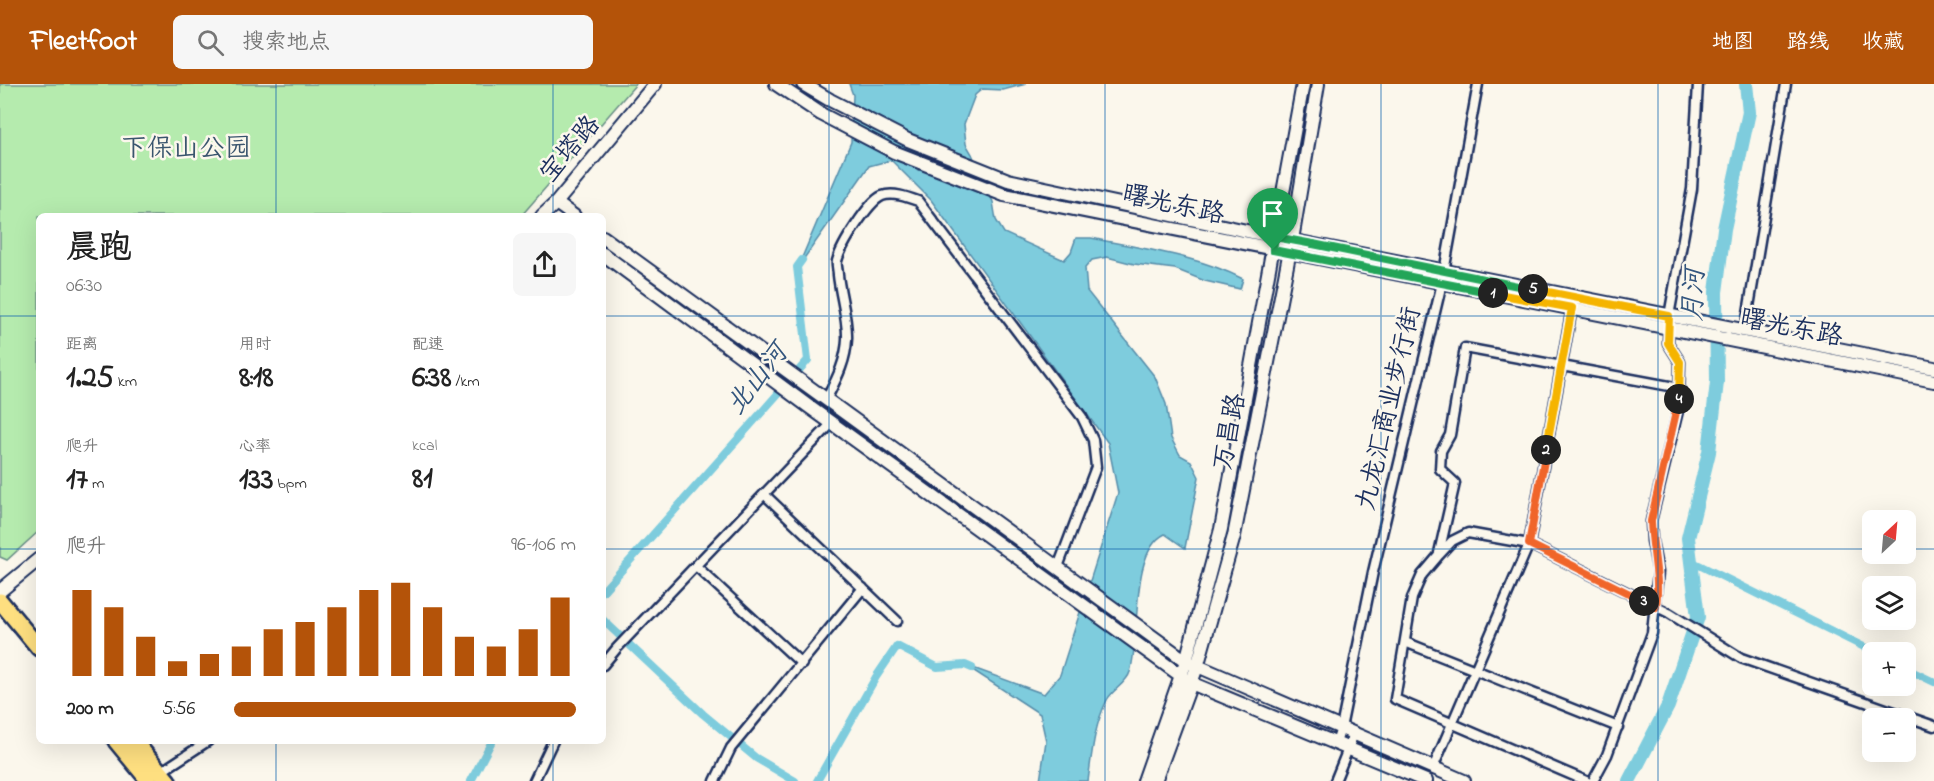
<!DOCTYPE html>
<html lang="zh">
<head>
<meta charset="utf-8">
<style>
	:root { --surface:#fff; --page:#f6f6f6; --text:#222; --muted:#767676; --accent:#b45309 }
	body { margin:0; font-family:"Indie Flower","LXGW WenKai TC",sans-serif; background:var(--page); color:var(--text); height:100vh; display:flex; flex-direction:column; font-size:22px; white-space:nowrap }
	* { box-sizing:border-box; margin:0 }
	p { font-size:20px; color:var(--muted) }
	.icon { flex:none; width:33px; height:33px; fill:none; stroke:currentColor; stroke-width:2; stroke-linecap:round; stroke-linejoin:round }
	.map { position:relative; flex:1; overflow:hidden }
	.details { position:absolute; left:36px; top:129px; width:570px; height:531px; display:flex; flex-direction:column; background:var(--surface); border-radius:9px; box-shadow:0 6px 24px #0002 }
	.details>* { flex:none }
	.needle { width:39px; rotate:26deg }
	.fabs { position:absolute; left:1862px; top:426px; display:grid; gap:12px }
	.fabs a { display:grid; place-items:center; width:54px; height:54px; border-radius:9px; background:var(--surface); box-shadow:0 6px 24px #0002; font-size:30px }
	.pin { position:absolute; display:grid; place-items:center; width:51px; height:51px; color:#fff; margin:-62px -26px; border-radius:50% 50% 50% 0; rotate:-45deg; box-shadow:0 0 6px #0007 }
	.pin .icon { rotate:45deg }
	.km { position:absolute; width:30px; height:30px; margin:-15px; border-radius:50%; background:#222; color:#fff; font-size:16px; line-height:30px; text-align:center }
	.round { display:grid; place-items:center; flex:none; width:63px; height:63px; border-radius:9px; background:var(--page) }
	.headline { display:flex; align-items:center; justify-content:space-between; height:102px; padding:0 30px }
	h1 { font-size:33px; font-weight:800; line-height:45px }
	.figures { display:grid; grid-template-columns:repeat(3,1fr); gap:9px; height:102px; padding:6px 30px }
	.figures div { display:grid; align-content:center }
	.figures b { font-size:30px; font-weight:800 }
	.figures small { font-size:16px; font-weight:400 }
	.figures p { font-size:16px }
	.chart { height:168px; padding:12px 30px }
	.chart p { display:flex; justify-content:space-between }
	.chart svg { width:100%; height:108px; margin-top:6px; stroke:var(--accent); stroke-width:6 }
	ul { padding:0 30px; list-style:none; font-size:20px }
	li { display:grid; grid-template-columns:96px 72px 1fr; align-items:center; height:45px }
	li i { height:15px; border-radius:8px; background:var(--accent) }
	header { display:flex; align-items:center; gap:36px; box-sizing:border-box; height:84px; padding:0 30px; background:var(--accent); color:#fff }
	header strong { font-size:28px }
	nav { display:flex; gap:33px; margin-inline-start:auto; font-size:21px }
	.search { width:420px; height:54px; background:var(--page); display:flex; align-items:center; gap:15px; box-sizing:border-box; padding:0 21px; border-radius:9px; color:var(--muted); font-size:22px }
	.map>svg:first-child { display:block }
</style>
</head>
<body>
<header>
<strong>Fleetfoot</strong>
<div class="search"><svg class="icon" aria-label="search" viewBox="0 0 24 24"><circle cx="10" cy="10" r="6"/><path d="M15 15l6 6"/></svg>搜索地点</div>
<nav><a>地图</a><a>路线</a><a>收藏</a></nav>
</header>
<div class="map">
<svg width="1934" height="697" viewBox="0 0 1934 697">
	<rect width="100%" height="100%" fill="#fbf7ec"/>
	<filter id="ink" filterUnits="userSpaceOnUse"><feTurbulence type="fractalNoise" baseFrequency=".0167" numOctaves="2"/><feDisplacementMap in="SourceGraphic" scale="12" xChannelSelector="R" yChannelSelector="G"/><feConvolveMatrix kernelMatrix="1 2 1 2 8 2 1 2 1" color-interpolation-filters="sRGB"/></filter>
	<g filter="url(#ink)">
		<path fill="#b5ebae" stroke="#688d86" stroke-width="1.5" d="M0 0H636L521 132H39V447L7 476 0 473Z"/>
		<path fill="#7eccdd" stroke="#568daa" stroke-width="1.5" d="M849 0H1026L1003 6 982 5 975 11 964 40 966 60 972 70 993 118 996 136 1004 149 1064 176 1071 168 1076 154H1091C1139 164 1200 172 1243 195L1240 205 1205 197 1175 185 1134 180 1107 173 1092 176 1085 184 1087 207 1155 293 1166 320 1171 354 1180 371 1191 377 1199 393 1185 464 1165 450C1129 467 1141 554 1130 588 1127 599 1112 606 1107 616 1094 642 1092 669 1088 697H1040L1046 657 1040 630 965 581 1044 610 1060 591 1118 409 1108 359 931 116 891 76 869 82 798 183 851 58 853 11Z"/>
		<g fill="none" stroke-linecap="round" stroke-linejoin="round">
			<path stroke="#7eccdd" stroke-width="8" d="M1691 477 1874 568
				M603 507 808 276 797 183 802 176
				M603 536 703 630 756 674 795 697
				M1905 584 1934 598
				M471 697 492 657
				M817 697 876 593 897 562 937 583 965 581 972 584"/>
			<path stroke="#7eccdd" stroke-width="14" d="M1629 697 1668 622 1698 533 1688 454 1709 368 1717 298 1716 208 1724 145 1749 28 1746 0"/>
			<defs>
				<path id="street" d="M1745 247 1786 0
					M826 316C836 296 846 278 847 255 848 235 840 211 838 191 838 186 836 181 837 177 841 162 868 118 882 112 893 108 907 113 918 117L1082 333 1093 356 1096 383 1058 483
					M764 410 897 537
					M1439 469 1455 399 1440 385 1441 367 1450 351 1465 264 1680 304
					M696 482 802 580
					M1405 558 1618 643
					M603 581 617 564 832 339
					M1336 659 1341 644 1373 488 1442 199 1478 0
					M1433 684 1529 460 1572 224
					M159 689 208 657
					M534 697 553 657
					M715 697 731 664 863 504
					M1335 697 1354 650
					M1586 697 1395 615 1412 514 1422 491 1439 471 1452 457 1468 449 1529 460 1669 529 1741 574 1934 642
					M1593 697 1607 671 1652 549 1658 488 1652 457 1651 437 1679 323 1680 278 1668 259 1669 232 1692 105 1698 0"/>
				<path id="secondary" d="M776 0 821 30 894 68 1004 111 1934 297
					M803 0 830 16 908 56 1008 96 1275 153 1934 284
					M556 119 574 132
					M542 132 556 119 655 0
					M603 153 1186 577 1464 697
					M603 170 808 322 1191 599 1426 697
					M0 507 39 475
					M1144 697 1186 577 1221 445 1303 0
					M1155 697 1197 583 1234 452 1292 156 1318 0"/>
				<path id="highway" d="M0 517 39 564
					M116 657 149 697
					M134 657 168 697"/>
			</defs>
			<use href="#street" stroke="#1b2f5e" stroke-width="13"/>
			<use href="#secondary" stroke="#1b2f5e" stroke-width="16"/>
			<use href="#highway" stroke="#1b2f5e" stroke-width="20"/>
			<use href="#street" stroke="#fbf7ec" stroke-width="8"/>
			<use href="#secondary" stroke="#fbf7ec" stroke-width="12"/>
			<use href="#highway" stroke="#fedf80" stroke-width="15"/>
		</g>
	</g>
	<g fill="none" stroke-linecap="round" stroke-linejoin="round" filter="url(#ink)">
		<defs>
			<path id="split-1" d="M1273 166 1493 209"/>
			<path id="split-2" d="M1493 209 1572 224 1546 366"/>
			<path id="split-3" d="M1546 366 1529 460 1644 517"/>
			<path id="split-4" d="M1644 517 1656 523C1660 492 1652 467 1651 437L1679 315"/>
			<path id="split-5" d="M1533 205 1669 232 1668 259 1680 278 1679 315"/>
			<path id="split-6" d="M1313 160 1533 205"/>
			<path id="split-7" d="M1273 166 1275 153 1313 160"/>
		</defs>
		<use href="#split-1" stroke="#fff" stroke-width="12"/>
		<use href="#split-2" stroke="#fff" stroke-width="12"/>
		<use href="#split-3" stroke="#fff" stroke-width="12"/>
		<use href="#split-4" stroke="#fff" stroke-width="12"/>
		<use href="#split-5" stroke="#fff" stroke-width="12"/>
		<use href="#split-6" stroke="#fff" stroke-width="12"/>
		<use href="#split-7" stroke="#fff" stroke-width="12"/>
		<use href="#split-1" stroke="#22a559" stroke-width="8"/>
		<use href="#split-2" stroke="#f5b400" stroke-width="8"/>
		<use href="#split-3" stroke="#f0652b" stroke-width="8"/>
		<use href="#split-4" stroke="#f0652b" stroke-width="8"/>
		<use href="#split-5" stroke="#f5b400" stroke-width="8"/>
		<use href="#split-6" stroke="#22a559" stroke-width="8"/>
		<use href="#split-7" stroke="#22a559" stroke-width="8"/>
	</g>
	<path fill="none" stroke="#1f6fb2" stroke-width="1.5" stroke-opacity="0.55" d="M276 0V132M553 0V132M829 0V697M1105 0V697M1381 0V697M1658 0V697M0 232H39M603 232H1934M0 465H39M603 465H1872M1905 465H1934M276 657V697M553 657V697"/>
	<g text-anchor="middle" dominant-baseline="central" stroke-width="5" stroke-linejoin="round" paint-order="stroke">
		<g font-size="26" fill="#3a556e" stroke="#fbf7ec">
			<text x="186" y="66">下保山公园</text>
		</g>
		<g font-size="26" fill="#1b2f5e" stroke="#fbf7ec">
			<text transform="translate(571 66) rotate(-50)">宝塔路</text>
			<text transform="translate(1173 122) rotate(12)">曙光东路</text>
			<text transform="translate(1791 245) rotate(11)">曙光东路</text>
			<text transform="translate(1390 325) rotate(-77)">九龙汇商业步行街</text>
			<text transform="translate(1231 348) rotate(-79)">万昌路</text>
		</g>
		<g font-size="27" font-style="italic" fill="#34567e" stroke="#fbf7ec">
			<text transform="translate(1695 211) rotate(-87)">月河</text>
			<text transform="translate(758 296) rotate(-52)">北山河</text>
		</g>
	</g>
</svg>
<div class="fabs">
<a><svg class="needle" viewBox="-14 -14 28 28"><path d="M0-13l5 13h-10z" fill="#e53935"/><path d="M0 13l5-13h-10z" fill="#767676"/></svg></a>
<a><svg class="icon" aria-label="layers" viewBox="0 0 24 24"><path d="M12 4l9 5-9 5-9-5zM3 14l9 5 9-5"/></svg></a>
<a>+</a>
<a>−</a>
</div>
<div class="pin" style="left:1273px;top:166px;background:#1e9e55"><svg class="icon" aria-label="arrive" viewBox="0 0 24 24"><path d="M6 21V4h12l-3 4 3 4H6"/></svg></div>
<b class="km" style="left:1493px;top:209px">1</b>
<b class="km" style="left:1546px;top:366px">2</b>
<b class="km" style="left:1644px;top:517px">3</b>
<b class="km" style="left:1679px;top:315px">4</b>
<b class="km" style="left:1533px;top:205px">5</b>
<section class="details">
<div class="headline"><div><h1>晨跑</h1><p>06:30</p></div><a class="round"><svg class="icon" aria-label="share" viewBox="0 0 24 24"><path d="M12 15V3M7 8l5-5 5 5M5 13v7h14v-7"/></svg></a></div>
<div class="figures">
<div><p>距离</p><b>1.25<small> km</small></b></div>
<div><p>用时</p><b>8:18</b></div>
<div><p>配速</p><b>6:38<small> /km</small></b></div>
</div>
<div class="figures">
<div><p>爬升</p><b>17<small> m</small></b></div>
<div><p>心率</p><b>133<small> bpm</small></b></div>
<div><p>kcal</p><b>81</b></div>
</div>
<div class="chart"><p><span>爬升</span>96–106 m</p>
<svg viewBox="0 0 160 44" preserveAspectRatio="none"><path d="M5 44V9M15 44V16M25 44V28M35 44V38M45 44V35M55 44V32M65 44V25M75 44V22M85 44V16M95 44V9M105 44V6M115 44V16M125 44V28M135 44V32M145 44V25M155 44V12"/></svg>
</div>
<ul>
<li><b>200 m</b>5:56<i style="width:100%"></i></li>
</ul>
</section>
</div>
</body>
</html>
